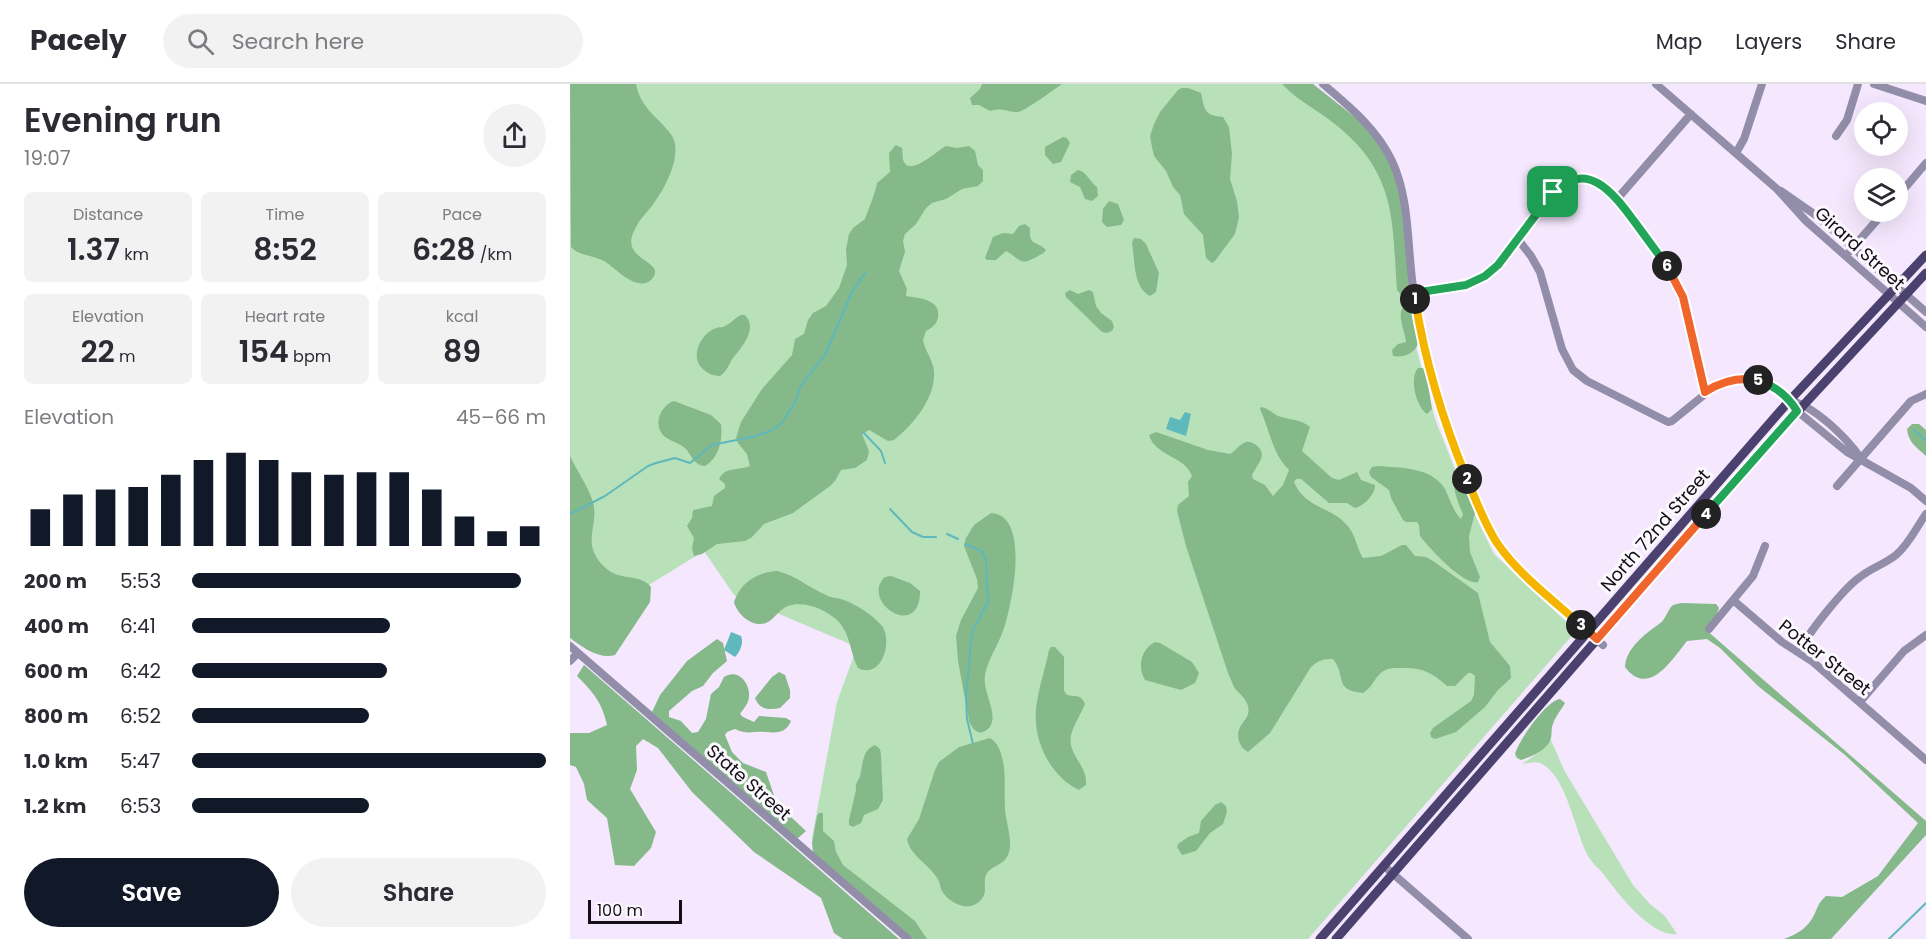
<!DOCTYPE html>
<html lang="en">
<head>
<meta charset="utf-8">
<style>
	:root { --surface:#fff; --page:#f2f2f3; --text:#2b2b33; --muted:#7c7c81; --line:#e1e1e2; --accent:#111827 }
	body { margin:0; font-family:Poppins,sans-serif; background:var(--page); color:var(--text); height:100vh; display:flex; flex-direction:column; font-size:22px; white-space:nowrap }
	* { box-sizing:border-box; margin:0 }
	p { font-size:20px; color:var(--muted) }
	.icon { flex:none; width:33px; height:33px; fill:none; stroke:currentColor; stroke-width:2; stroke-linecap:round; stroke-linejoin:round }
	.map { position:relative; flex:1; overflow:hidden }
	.details { display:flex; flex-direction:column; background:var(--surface); width:570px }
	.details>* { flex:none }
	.controls { position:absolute; left:1284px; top:18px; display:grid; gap:12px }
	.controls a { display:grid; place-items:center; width:54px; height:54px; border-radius:50%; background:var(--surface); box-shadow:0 6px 24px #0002; font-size:30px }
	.scale { position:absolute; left:18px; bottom:15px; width:94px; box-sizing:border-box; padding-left:6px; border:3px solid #130d16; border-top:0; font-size:16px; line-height:21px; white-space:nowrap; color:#130d16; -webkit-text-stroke:4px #fcf9fe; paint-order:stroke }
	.pin { position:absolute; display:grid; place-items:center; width:51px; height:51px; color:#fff; margin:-26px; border-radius:12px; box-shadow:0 3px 9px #0006 }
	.km { position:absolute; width:30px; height:30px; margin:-15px; border-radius:50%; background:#222; color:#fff; font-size:16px; line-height:30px; text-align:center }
	.round { display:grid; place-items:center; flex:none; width:63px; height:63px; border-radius:32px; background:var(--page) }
	.head { display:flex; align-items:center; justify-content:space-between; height:102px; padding:0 24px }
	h1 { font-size:33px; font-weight:600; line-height:45px }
	.stats { display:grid; grid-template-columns:repeat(3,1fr); gap:9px; height:102px; padding:6px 24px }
	.stats div { display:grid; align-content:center; border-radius:9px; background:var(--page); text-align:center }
	.stats b { font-size:30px; font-weight:600 }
	.stats small { font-size:16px; font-weight:400 }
	.stats p { font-size:16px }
	.chart { height:168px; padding:12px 24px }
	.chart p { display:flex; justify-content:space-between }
	.chart svg { width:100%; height:108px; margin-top:6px; stroke:var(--accent); stroke-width:6 }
	.action { display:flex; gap:12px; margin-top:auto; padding:12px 24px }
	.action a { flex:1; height:69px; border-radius:36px; background:var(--accent); color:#fff; font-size:24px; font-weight:600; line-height:69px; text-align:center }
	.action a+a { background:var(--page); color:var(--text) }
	ul { padding:0 24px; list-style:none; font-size:20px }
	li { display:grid; grid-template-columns:96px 72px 1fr; align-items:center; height:45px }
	li i { height:15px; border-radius:8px; background:var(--accent) }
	header { display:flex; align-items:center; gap:36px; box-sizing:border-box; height:84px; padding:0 30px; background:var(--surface); border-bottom:2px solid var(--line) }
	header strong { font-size:28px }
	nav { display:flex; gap:33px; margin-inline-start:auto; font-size:21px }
	.search { width:420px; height:54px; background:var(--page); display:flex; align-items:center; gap:15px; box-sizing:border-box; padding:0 21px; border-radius:33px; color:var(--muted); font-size:22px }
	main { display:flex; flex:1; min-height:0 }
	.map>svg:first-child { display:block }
</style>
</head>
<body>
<header>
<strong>Pacely</strong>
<div class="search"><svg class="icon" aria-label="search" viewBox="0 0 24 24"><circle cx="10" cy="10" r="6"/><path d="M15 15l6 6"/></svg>Search here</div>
<nav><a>Map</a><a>Layers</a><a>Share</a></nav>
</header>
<main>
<section class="details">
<div class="head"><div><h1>Evening run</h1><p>19:07</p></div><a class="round"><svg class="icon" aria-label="share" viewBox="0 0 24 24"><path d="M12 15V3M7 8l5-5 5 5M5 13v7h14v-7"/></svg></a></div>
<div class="stats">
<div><p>Distance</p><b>1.37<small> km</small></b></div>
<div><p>Time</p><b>8:52</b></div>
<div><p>Pace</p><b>6:28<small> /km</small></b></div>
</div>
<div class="stats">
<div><p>Elevation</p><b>22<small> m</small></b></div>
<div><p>Heart rate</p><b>154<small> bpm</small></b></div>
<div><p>kcal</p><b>89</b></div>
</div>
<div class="chart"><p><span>Elevation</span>45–66 m</p>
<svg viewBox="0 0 160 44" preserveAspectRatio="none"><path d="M5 44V29M15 44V23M25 44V21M35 44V20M45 44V15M55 44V9M65 44V6M75 44V9M85 44V14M95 44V15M105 44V14M115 44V14M125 44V21M135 44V32M145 44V38M155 44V36"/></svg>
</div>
<ul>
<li><b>200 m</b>5:53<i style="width:93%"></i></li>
<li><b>400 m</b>6:41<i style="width:56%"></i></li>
<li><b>600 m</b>6:42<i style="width:55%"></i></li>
<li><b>800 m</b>6:52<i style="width:50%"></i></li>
<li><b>1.0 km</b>5:47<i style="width:100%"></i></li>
<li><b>1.2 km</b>6:53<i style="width:50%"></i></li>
</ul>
<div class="action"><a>Save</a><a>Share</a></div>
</section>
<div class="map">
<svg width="1356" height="855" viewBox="0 0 1356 855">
	<rect width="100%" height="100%" fill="#f5e7fd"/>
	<path fill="#b8e1ba" d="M39 0H743L811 70 846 263 865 335 894 408 924 470 1006 547 738 855H348L242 754 267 618 287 563 164 511 134 467 69 507 0 542V14Z
		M981 656 994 686 1063 801 1080 820 1095 832 1107 850C1081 854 1046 807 1032 788 1028 784 1023 780 1020 775 1005 752 998 691 970 679 964 677 958 679 952 680L968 669Z"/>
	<path fill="#85b98a" d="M0 0H66C71 30 103 42 105 60 108 79 95 104 84 119 78 128 69 135 65 145 47 178 100 176 81 196 78 199 73 200 68 199 56 197 44 183 34 177 23 171 9 172 1 163Z
		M412 0H492C485 5 455 27 448 28 437 29 436 23 420 27L409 21H402L400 14 410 5Z
		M712 0H743L791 38 809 57 826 92 833 131 841 208 836 212 831 211 827 206C822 139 827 93 771 45 753 29 729 18 712 0Z
		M612 4H618L631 9C635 27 634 31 653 33L659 43 662 70 660 95 667 117 669 133 665 150 645 177 642 179 636 174 633 151 614 130 610 111 603 103 596 87 584 72 582 63 580 52 584 40 590 28 608 6Z
		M493 53 497 54 500 59 491 78 483 80 475 71V63Z
		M326 61 332 64C333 68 332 74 334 78 341 92 368 66 376 62L387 64 399 62 405 67 408 81 413 86V97L408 102 392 105 376 115 362 119 356 124 346 140 335 150 333 157 335 168 329 187 337 205 336 212C348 214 371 215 368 233 367 240 362 244 356 247L353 256C355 267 363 276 364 287 366 314 343 341 324 356L318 357 299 346 292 350 299 367 297 376 285 384 271 386 265 397 260 402 223 429 194 440 182 453 175 457 147 460 132 470 124 472 122 464 124 454 117 442 122 434 123 426 142 422 144 412 155 404V400L149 395C155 382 169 387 180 382L177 370 168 359 166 354 171 338 192 305 222 271 225 255 234 250 238 236 243 229 256 222 269 204 277 181 276 165 279 150 283 144 295 135C299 123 305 111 307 99L320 88 319 69Z
		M508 86C517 88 520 98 527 103L528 112 522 117 515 115 510 103 500 98 501 91Z
		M539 117 548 120 554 136 551 141 537 143 532 138 533 125Z
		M455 140 460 144C459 163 466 156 476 166 470 173 476 167 468 172 449 183 452 176 436 167L426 176H417L415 174 423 153 433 149 443 150 449 142Z
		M564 154 571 155 576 160 589 189 586 208 580 212C563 203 565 177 562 159Z
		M500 206 508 210 519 206 523 208 526 222 531 229 542 237 544 243 542 247 537 249 532 248 496 213 495 209Z
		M837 220 840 221 844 226 848 260C844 270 833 274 823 272L822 266 828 260 836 258C835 246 824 227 837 220Z
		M171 231H175C189 246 170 264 161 277 158 283 156 288 150 292 142 292 135 288 130 282 121 269 132 249 146 244 152 242 150 245 155 242 161 239 165 234 171 231Z
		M848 284H853L856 289 862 325 857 330C846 323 839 294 848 284Z
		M104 317 141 331 151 340C153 356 149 374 135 382 123 381 122 371 115 364 109 359 100 357 94 352 82 341 91 321 104 317Z
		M691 323C698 324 702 329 708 332 719 336 731 335 740 343L732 367 762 394 769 396 787 388 791 396 805 401C805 411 794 422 785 424L777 419H759L731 395H726L724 398C735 424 759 422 776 440 786 450 786 463 793 474L811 472 832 461H836L845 472 856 473 863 477 908 509 920 558 940 582 941 594 928 606 915 623 886 648 865 655 861 653 860 649 863 644 901 617 904 611 905 592 901 589H898L885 602H877C862 588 851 583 830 584 823 584 817 584 812 588 804 594 803 603 793 609 763 606 777 593 763 575 753 575 749 576 741 583L700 649 678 668C673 665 671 663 669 657 664 639 682 637 678 622 676 614 668 609 664 603 662 598 660 594 658 589L616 462 607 427 608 421 619 412 618 398 622 392C615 372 585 372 579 351L586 348 638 366 660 370C665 367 671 359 676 358 679 357 683 359 686 361 699 371 687 380 682 391L683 395 695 401 703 412 713 401 719 386C702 369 700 347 690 325Z
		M1342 340H1349L1356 346V372C1347 364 1338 358 1337 345Z
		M0 372C7 387 18 402 23 418 29 440 13 456 29 477 47 501 68 487 81 503L80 518 45 571C30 576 12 563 0 554Z
		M808 382C831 384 862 383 875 405 880 415 883 427 891 435L893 430C887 417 882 401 883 387L889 388 905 429 899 452 900 468 910 493 908 498C894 502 859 464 850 452L849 441 847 438H836L833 436 821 414 819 406 801 393 799 388 802 383Z
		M421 429C461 431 442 520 434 544 429 560 418 575 415 591 412 609 430 631 419 644 410 653 403 647 399 637L388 577 386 552 391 536 408 504 407 495 394 462 396 454 404 441Z
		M207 487C226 491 239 504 256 511 261 514 268 514 274 516 287 521 303 531 312 542 323 557 312 596 288 584 280 569 281 552 269 538 257 526 235 516 218 522 209 525 204 536 196 539 182 544 167 530 164 518 170 499 187 488 207 487Z
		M321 492 340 499 350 507C350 558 289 517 315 493Z
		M1111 519 1146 520 1149 524 1146 533 1135 545 1356 737V751L1261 855H1214C1228 850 1239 843 1245 829 1248 822 1249 818 1256 812L1272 813 1308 792 1348 739 1275 671 1188 602 1150 564 1137 555 1117 557C1103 574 1079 615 1055 583 1056 564 1075 550 1089 540 1096 536 1097 526 1103 521Z
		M147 555 153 559 157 577 143 589 133 602 122 607 99 627V633L111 637 122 649 128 648 136 635 141 610 149 603 154 593C168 584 180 599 179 612 179 619 174 624 170 630L173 633 184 638 189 632 216 634 221 637C216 649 207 649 196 648 182 647 178 651 165 645L157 648 155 651 162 668 173 679 196 688 207 720 236 747 227 755 82 628 90 611 117 577Z
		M585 558 590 559 622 578 629 589 625 599 611 606 575 596C567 583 571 565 585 558Z
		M481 563H485L494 573V607L497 611C506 613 511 610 515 620 511 630 504 640 501 651 497 671 518 681 516 701L509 706C480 692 463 657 466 625 468 605 475 586 479 566Z
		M14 581 329 855H273L264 849 251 814 184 768 122 708 88 664 73 655 66 662 67 686 60 705 86 748 81 764 64 782 45 781 37 734 17 716 14 700 6 683 0 681V649H19L37 641C32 618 23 608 7 592Z
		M209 588 215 591 220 606V614L210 624C198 626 190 626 185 614L202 593Z
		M990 615 995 619C991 626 985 633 983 640 981 644 982 650 981 654 978 666 961 673 951 676L947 674 945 670C949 656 976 617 990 615Z
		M420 654C428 659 431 668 433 677 436 692 434 708 435 723 435 738 445 759 437 773 432 782 420 782 416 791 413 798 417 807 413 813 403 830 380 821 372 807 370 803 370 798 367 794 359 780 340 772 337 755L349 735 365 686 369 678 389 663Z
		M305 661 310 665 311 671 313 716 308 725 294 731 291 739 283 743 279 741V736L286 706C285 699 288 698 290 692 293 680 292 666 305 661Z
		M651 718 656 722 657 728 653 740 640 749 626 767 612 771 607 763 608 760 618 753 629 749 631 737 645 721Z
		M249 729H253V747L264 757 266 768 273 781 345 837 357 855H343L243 768 242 759 247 732Z"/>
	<path fill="#5eb8bc" d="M615 328 621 330 616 352 596 345 600 333 610 336Z
		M161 548 171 552C174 559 170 568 165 573L154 566Z"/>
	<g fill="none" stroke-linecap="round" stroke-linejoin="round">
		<path stroke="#5eb8bc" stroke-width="2" d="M1344 346 1356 357
			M293 348 311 367 315 379
			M320 425 342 448 353 453H366
			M0 430 35 412 78 382 86 379 105 374 120 379 142 361 186 352 200 347 211 340 225 318 231 301 255 271 282 208 295 189
			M377 450 388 455
			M395 460 412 467 416 475 418 518 402 548 396 613 397 635 403 660
			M1319 855 1356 819"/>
		<path stroke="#928ea9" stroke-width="8" d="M753 0C780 23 807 45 822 77 840 116 837 161 843 203 853 271 872 335 899 399 907 418 914 439 926 457 951 497 998 529 1033 561
			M1086 0 1207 105 1236 137 1356 243
			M1304 0 1356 17
			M1266 52 1277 36 1288 0
			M1166 69 1174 55 1192 0
			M1211 107 1247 132 1356 228
			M1328 112 1356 79
			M1047 115 1121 30
			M947 154 961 172 970 188 992 265 1003 286 1017 297 1098 338 1102 337 1145 302 1169 295 1188 296 1213 310 1227 327 1277 368 1341 404 1356 417
			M1280 167 1314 128
			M844 209C867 206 894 206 914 193 935 179 948 152 963 133 971 123 979 110 990 102 1003 93 1019 92 1032 101 1051 112 1104 189 1112 211 1123 242 1126 276 1135 308
			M1220 316C1245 323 1275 352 1290 373
			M1267 402 1341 317 1356 310
			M1163 516 1212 558 1243 578 1356 676
			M1139 545 1183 492 1195 462
			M0 562 338 855
			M1229 568C1237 550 1274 504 1290 493 1301 484 1315 480 1326 471 1339 460 1346 444 1356 430
			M0 577 8 569
			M1290 618 1334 567 1356 551
			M814 782 898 855"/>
		<path stroke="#4a416e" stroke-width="9" d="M750 855 1220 316 1356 171
			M766 855 1192 366 1356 189"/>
	</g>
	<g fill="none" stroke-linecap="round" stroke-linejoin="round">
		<defs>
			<path id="split-1" d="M845 215 844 209 896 201 915 192 928 181 983 108"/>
			<path id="split-2" d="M845 215C855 278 872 335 897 395"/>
			<path id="split-3" d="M897 395C906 416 914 439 927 459 949 491 982 515 1011 541"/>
			<path id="split-4" d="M1011 541 1027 555 1136 430"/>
			<path id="split-5" d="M1136 430 1227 327C1218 312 1205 302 1188 296"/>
			<path id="split-6" d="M1097 182 1113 213 1135 308C1152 297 1169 293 1188 296"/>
			<path id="split-7" d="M983 108C1018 75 1043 109 1064 137 1075 152 1086 167 1097 182"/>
		</defs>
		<use href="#split-1" stroke="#fff" stroke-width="12"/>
		<use href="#split-2" stroke="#fff" stroke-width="12"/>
		<use href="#split-3" stroke="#fff" stroke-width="12"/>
		<use href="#split-4" stroke="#fff" stroke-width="12"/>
		<use href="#split-5" stroke="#fff" stroke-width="12"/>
		<use href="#split-6" stroke="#fff" stroke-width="12"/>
		<use href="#split-7" stroke="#fff" stroke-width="12"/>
		<use href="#split-1" stroke="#22a559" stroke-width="8"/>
		<use href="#split-2" stroke="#f5b400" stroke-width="8"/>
		<use href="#split-3" stroke="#f5b400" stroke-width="8"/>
		<use href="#split-4" stroke="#f0652b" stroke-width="8"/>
		<use href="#split-5" stroke="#22a559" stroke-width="8"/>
		<use href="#split-6" stroke="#f0652b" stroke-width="8"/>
		<use href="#split-7" stroke="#22a559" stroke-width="8"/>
	</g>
	<g text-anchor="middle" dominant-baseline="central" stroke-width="6" stroke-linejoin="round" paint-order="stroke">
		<g font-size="18" fill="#130d16" stroke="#fcf9fe">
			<text transform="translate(1290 164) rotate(42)">Girard Street</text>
			<text transform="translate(1085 446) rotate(-49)">North 72nd Street</text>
			<text transform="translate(1255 573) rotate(38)">Potter Street</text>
			<text transform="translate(179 698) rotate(41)">State Street</text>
		</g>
	</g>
</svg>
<div class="controls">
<a><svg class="icon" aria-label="locate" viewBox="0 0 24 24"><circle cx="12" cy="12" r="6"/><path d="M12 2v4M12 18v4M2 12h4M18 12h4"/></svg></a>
<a><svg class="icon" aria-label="layers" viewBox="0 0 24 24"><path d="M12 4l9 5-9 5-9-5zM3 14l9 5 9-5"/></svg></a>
</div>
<div class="scale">100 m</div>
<div class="pin" style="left:983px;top:108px;background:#1e9e55"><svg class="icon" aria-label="arrive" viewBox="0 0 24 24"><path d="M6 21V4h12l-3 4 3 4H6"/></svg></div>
<b class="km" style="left:845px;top:215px">1</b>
<b class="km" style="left:897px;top:395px">2</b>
<b class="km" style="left:1011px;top:541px">3</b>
<b class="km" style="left:1136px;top:430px">4</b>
<b class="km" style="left:1188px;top:296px">5</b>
<b class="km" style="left:1097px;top:182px">6</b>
</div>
</main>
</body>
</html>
